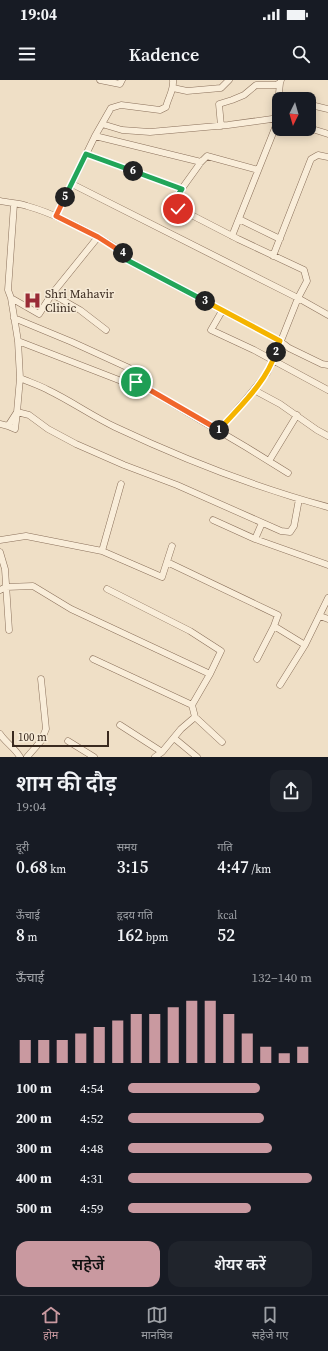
<!DOCTYPE html>
<html lang="hi">
<head>
<meta charset="utf-8">
<style>
	:root { --surface:#171b24; --page:#20242c; --text:#f1f3f6; --muted:#9ea1a6; --line:#363941; --accent:#c999a0 }
	body { margin:0; font-family:"Source Serif 4","Noto Sans Devanagari",serif; background:var(--page); color:var(--text); height:100vh; display:flex; flex-direction:column; font-size:15px; white-space:nowrap }
	* { box-sizing:border-box; margin:0 }
	p { font-size:13px; color:var(--muted) }
	.icon { flex:none; width:22px; height:22px; fill:none; stroke:currentColor; stroke-width:2; stroke-linecap:round; stroke-linejoin:round }
	.map { position:relative; height:677px; overflow:hidden }
	.panel { display:flex; flex-direction:column; background:var(--surface); flex:1 }
	.panel>* { flex:none }
	.needle { width:26px; rotate:185deg }
	.fabs { position:absolute; left:272px; top:12px; display:grid; gap:8px }
	.fabs a { display:grid; place-items:center; width:44px; height:44px; border-radius:8px; background:var(--surface); box-shadow:0 2px 10px #0003; font-size:20px }
	.scale { position:absolute; left:12px; bottom:10px; width:97px; box-sizing:border-box; padding-left:4px; border:2px solid #3a2a1f; border-top:0; font-size:11px; line-height:14px; white-space:nowrap; color:#3a2a1f; -webkit-text-stroke:3px #f6ead6; paint-order:stroke }
	.pin { position:absolute; display:grid; place-items:center; width:34px; height:34px; color:#fff; margin:-17px; border:2px solid #fff; border-radius:50%; box-shadow:0 1px 4px #0007 }
	.km { position:absolute; width:20px; height:20px; margin:-10px; border-radius:50%; background:#222; color:#fff; font-size:11px; line-height:20px; text-align:center }
	.round { display:grid; place-items:center; flex:none; width:42px; height:42px; border-radius:12px; background:var(--page) }
	.summary { display:flex; align-items:center; justify-content:space-between; height:68px; padding:0 16px }
	h1 { font-size:22px; font-weight:600; line-height:30px }
	.metrics { display:grid; grid-template-columns:repeat(3,1fr); gap:6px; height:68px; padding:4px 16px }
	.metrics div { display:grid; align-content:center }
	.metrics b { font-size:17px; font-weight:600 }
	.metrics small { font-size:11px; font-weight:400 }
	.metrics p { font-size:11px }
	.chart { height:112px; padding:8px 16px }
	.chart p { display:flex; justify-content:space-between }
	.chart svg { width:100%; height:72px; margin-top:4px; stroke:var(--accent); stroke-width:6 }
	.action { display:flex; gap:8px; margin-top:auto; padding:8px 16px }
	.action a { flex:1; height:46px; border-radius:12px; background:var(--accent); color:#111; font-size:16px; font-weight:600; line-height:46px; text-align:center }
	.action a+a { background:var(--page); color:var(--text) }
	ul { padding:0 16px; list-style:none; font-size:13px }
	li { display:grid; grid-template-columns:64px 48px 1fr; align-items:center; height:30px }
	li i { height:10px; border-radius:5px; background:var(--accent) }
	.status { display:flex; justify-content:space-between; align-items:center; height:28px; padding:0 20px; background:var(--surface); direction:ltr }
	.status svg { height:11px; fill:currentColor }
	header { display:flex; justify-content:space-between; align-items:center; height:52px; padding:0 16px; background:var(--surface); font-size:18px; font-weight:600 }
	.tab-bar { display:flex; justify-content:space-around; align-items:center; height:56px; border-top:1px solid var(--line); background:var(--surface); font-size:11px; color:var(--muted) }
	.tab-bar a { display:grid; justify-items:center; gap:2px }
	.tab-bar .on { color:var(--accent) }
	.map>svg:first-child { display:block }
</style>
</head>
<body>
<div class="status"><b>19:04</b><svg viewBox="0 0 49 12"><path d="M0 12V9h3v3zM5 12V6h3v6zM10 12V3h3v9zM15 12V0h3v12zM26 1h20v11H26zM47 4h2v5h-2z"/></svg></div>
<header><svg class="icon" aria-label="menu" viewBox="0 0 24 24"><path d="M4 6h16M4 12h16M4 18h16"/></svg>Kadence<svg class="icon" aria-label="search" viewBox="0 0 24 24"><circle cx="10" cy="10" r="6"/><path d="M15 15l6 6"/></svg></header>
<div class="map">
<svg width="328" height="677" viewBox="0 0 328 677">
	<rect width="100%" height="100%" fill="#efdfc6"/>
	<g fill="none" stroke-linecap="round" stroke-linejoin="round">
		<defs>
			<path id="minor" d="M100 0 120 4 122 0
				M280 3 279 13 281 19
				M173 8 187 11 221 8 229 0
				M309 27 311 25 328 29
				M102 44 122 50 150 52 228 45 279 38
				M221 46 219 24 232 20 244 15 256 5H276L280 3 281 0
				M309 48 328 54
				M95 56 201 82
				M86 74 182 109
				M72 104 298 218 328 235
				M0 121C9 123 19 123 27 126 52 133 75 145 98 157L52 214 39 234 11 218 18 261 20 298 17 332 8 346 15 349 17 332 29 335 48 349 76 364 124 385 177 405 281 451 290 452 294 446 299 419
				M56 136 95 56 111 28 121 25 160 30 166 27C168 18 174 10 173 0
				M239 139 280 159
				M232 156 279 38
				M98 157 123 172 127 180 280 261 289 268 322 284 328 285
				M273 176 311 79 318 75 328 77
				M52 214 80 230 106 250
				M11 218 8 210 14 124
				M222 231 211 250 254 270 328 310
				M14 238 72 262 129 288 133 294V302
				M18 261 124 302H136L246 367 288 393
				M20 298C29 302 39 305 48 310 71 321 92 336 115 347 183 379 254 407 328 427
				M254 310 280 324 317 350 328 356
				M0 344 8 346
				M219 350 247 318 267 293 273 281 298 218 307 201 304 190 238 159 172 125 173 121 201 82 207 76 258 90
				M269 381 297 335
				M213 440 255 459
				M262 443 255 459 328 485
				M0 460 26 456 102 471 162 497 172 466
				M102 471 121 404
				M0 472 5 489 9 550
				M167 482 278 535 274 546 305 565
				M107 509 190 551 221 571 210 594 192 625 195 637 222 662
				M0 510 6 507 33 506 71 529 210 594
				M320 536 328 539
				M93 579 192 625
				M257 579 274 546
				M280 605 305 565 328 518
				M120 645 162 672
				M0 654C6 663 15 668 20 677
				M174 658 197 677
				M68 661 94 677
				M27 677 41 661 46 649 41 599
				M155 677 162 672 181 649 195 637"/>
		</defs>
		<use href="#minor" stroke="#8a705b" stroke-width="7"/>
		<use href="#minor" stroke="#f9edd9" stroke-width="6"/>
	</g>
	<g fill="none" stroke-linecap="round" stroke-linejoin="round">
		<defs>
			<path id="split-1" d="M136 302 219 350"/>
			<path id="split-2" d="M219 350C240 326 266 303 276 272"/>
			<path id="split-3" d="M205 221 280 261 276 272"/>
			<path id="split-4" d="M123 173 127 180 205 221"/>
			<path id="split-5" d="M65 117 56 136 98 157 123 173"/>
			<path id="split-6" d="M65 117 86 74 133 91"/>
			<path id="split-7" d="M133 91 182 109 173 122 172 125 178 129"/>
		</defs>
		<use href="#split-1" stroke="#fff" stroke-width="8"/>
		<use href="#split-2" stroke="#fff" stroke-width="8"/>
		<use href="#split-3" stroke="#fff" stroke-width="8"/>
		<use href="#split-4" stroke="#fff" stroke-width="8"/>
		<use href="#split-5" stroke="#fff" stroke-width="8"/>
		<use href="#split-6" stroke="#fff" stroke-width="8"/>
		<use href="#split-7" stroke="#fff" stroke-width="8"/>
		<use href="#split-1" stroke="#f0652b" stroke-width="5"/>
		<use href="#split-2" stroke="#f5b400" stroke-width="5"/>
		<use href="#split-3" stroke="#f5b400" stroke-width="5"/>
		<use href="#split-4" stroke="#22a559" stroke-width="5"/>
		<use href="#split-5" stroke="#f0652b" stroke-width="5"/>
		<use href="#split-6" stroke="#22a559" stroke-width="5"/>
		<use href="#split-7" stroke="#22a559" stroke-width="5"/>
	</g>
	<defs>
		<symbol id="hospital-bare" viewBox="-9 -9 18 18"><path d="M-5-5h3v3.5h4V-5h3V5h-3V1.5h-4V5h-3Z" fill="#992b36" stroke="#f6ead6" stroke-width="2.5" paint-order="stroke"/></symbol>
	</defs>
	<g fill-rule="evenodd">
		<use href="#hospital-bare" x="20" y="208" width="25" height="25"/>
	</g>
	<g text-anchor="middle" dominant-baseline="central" stroke-width="3" stroke-linejoin="round" paint-order="stroke">
		<g font-size="12" fill="#3a2a1f" stroke="#f6ead6" text-anchor="start">
			<text x="45" y="214">Shri Mahavir<tspan x="45" dy="14">Clinic</tspan></text>
		</g>
	</g>
</svg>
<div class="fabs">
<a><svg class="needle" viewBox="-14 -14 28 28"><path d="M0-13l5 13h-10z" fill="#e53935"/><path d="M0 13l5-13h-10z" fill="#9ea1a6"/></svg></a>
</div>
<div class="scale">100 m</div>
<div class="pin" style="left:136px;top:302px;background:#1e9e55"><svg class="icon" aria-label="arrive" viewBox="0 0 24 24"><path d="M6 21V4h12l-3 4 3 4H6"/></svg></div>
<div class="pin" style="left:178px;top:129px;background:#d93025"><svg class="icon" aria-label="check" viewBox="0 0 24 24"><path d="M5 12l5 5 9-10"/></svg></div>
<b class="km" style="left:219px;top:350px">1</b>
<b class="km" style="left:276px;top:272px">2</b>
<b class="km" style="left:205px;top:221px">3</b>
<b class="km" style="left:123px;top:173px">4</b>
<b class="km" style="left:65px;top:117px">5</b>
<b class="km" style="left:133px;top:91px">6</b>
</div>
<section class="panel">
<div class="summary"><div><h1>शाम की दौड़</h1><p>19:04</p></div><a class="round"><svg class="icon" aria-label="share" viewBox="0 0 24 24"><path d="M12 15V3M7 8l5-5 5 5M5 13v7h14v-7"/></svg></a></div>
<div class="metrics">
<div><p>दूरी</p><b>0.68<small> km</small></b></div>
<div><p>समय</p><b>3:15</b></div>
<div><p>गति</p><b>4:47<small> /km</small></b></div>
</div>
<div class="metrics">
<div><p>ऊँचाई</p><b>8<small> m</small></b></div>
<div><p>हृदय गति</p><b>162<small> bpm</small></b></div>
<div><p>kcal</p><b>52</b></div>
</div>
<div class="chart"><p><span>ऊँचाई</span>132–140 m</p>
<svg viewBox="0 0 160 44" preserveAspectRatio="none"><path d="M5 44V30M15 44V30M25 44V30M35 44V26M45 44V22M55 44V18M65 44V14M75 44V14M85 44V10M95 44V6M105 44V6M115 44V14M125 44V26M135 44V34M145 44V38M155 44V34"/></svg>
</div>
<ul>
<li><b>100 m</b>4:54<i style="width:72%"></i></li>
<li><b>200 m</b>4:52<i style="width:74%"></i></li>
<li><b>300 m</b>4:48<i style="width:78%"></i></li>
<li><b>400 m</b>4:31<i style="width:100%"></i></li>
<li><b>500 m</b>4:59<i style="width:67%"></i></li>
</ul>
<div class="action"><a>सहेजें</a><a>शेयर करें</a></div>
</section>
<nav class="tab-bar">
<a class="on"><svg class="icon" aria-label="home" viewBox="0 0 24 24"><path d="M3 11l9-7 9 7M6 9v11h12V9"/></svg>होम</a>
<a><svg class="icon" aria-label="map" viewBox="0 0 24 24"><path d="M3 6l6-2 6 2 6-2v14l-6 2-6-2-6 2zM9 4v14M15 6v14"/></svg>मानचित्र</a>
<a><svg class="icon" aria-label="saved" viewBox="0 0 24 24"><path d="M7 4h10v16l-5-4-5 4z"/></svg>सहेजे गए</a>
</nav>
</body>
</html>
